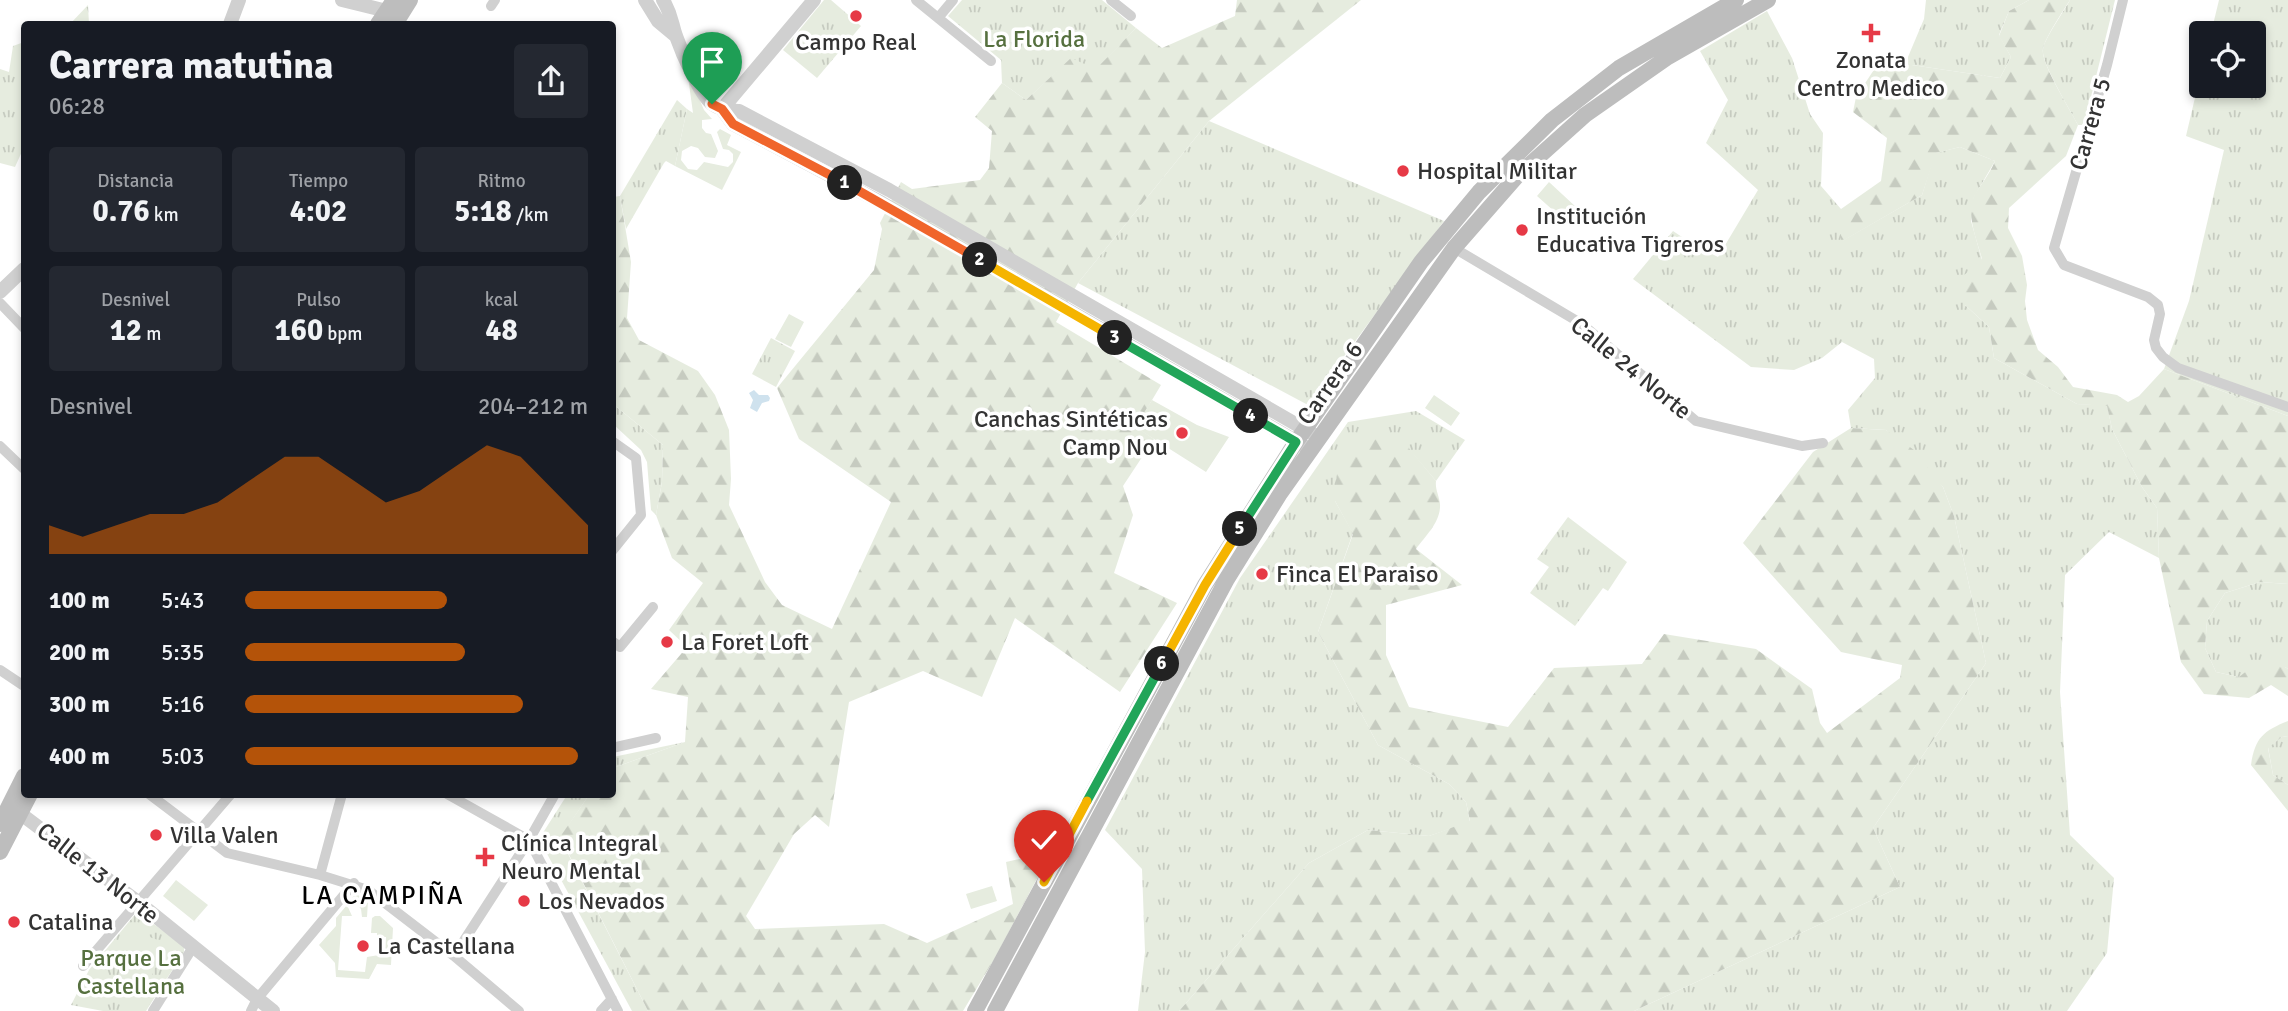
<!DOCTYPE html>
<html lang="es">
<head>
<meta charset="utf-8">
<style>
	:root { --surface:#171b24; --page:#242831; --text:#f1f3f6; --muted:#9ea1a6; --accent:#b45309 }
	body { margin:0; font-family:Signika,sans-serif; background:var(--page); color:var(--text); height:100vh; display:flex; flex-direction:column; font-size:26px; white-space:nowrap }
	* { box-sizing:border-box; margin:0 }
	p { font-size:23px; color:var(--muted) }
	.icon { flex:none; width:38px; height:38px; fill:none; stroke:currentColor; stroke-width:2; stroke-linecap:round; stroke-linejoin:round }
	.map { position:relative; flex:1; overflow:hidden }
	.details { position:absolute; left:21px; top:21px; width:595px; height:777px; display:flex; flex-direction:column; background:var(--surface); border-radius:7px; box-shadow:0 4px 10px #0003 }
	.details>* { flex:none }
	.buttons { position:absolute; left:2189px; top:21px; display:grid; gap:14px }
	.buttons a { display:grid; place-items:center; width:77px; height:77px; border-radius:7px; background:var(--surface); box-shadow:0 4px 10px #0003; font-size:35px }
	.pin { position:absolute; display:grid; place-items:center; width:60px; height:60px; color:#fff; margin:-72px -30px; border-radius:50% 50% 50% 0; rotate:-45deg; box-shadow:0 0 7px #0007 }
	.pin .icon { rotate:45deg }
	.km { position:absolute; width:35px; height:35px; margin:-18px; border-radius:50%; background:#222; color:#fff; font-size:19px; line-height:35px; text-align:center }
	.round { display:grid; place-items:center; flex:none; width:74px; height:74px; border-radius:7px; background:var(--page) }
	.head { display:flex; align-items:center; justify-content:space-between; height:119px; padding:0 28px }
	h1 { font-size:38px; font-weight:700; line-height:52px }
	.figures { display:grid; grid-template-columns:repeat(3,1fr); gap:10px; height:119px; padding:7px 28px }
	.figures div { display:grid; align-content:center; border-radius:7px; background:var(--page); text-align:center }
	.figures b { font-size:30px; font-weight:700 }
	.figures small { font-size:19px; font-weight:400 }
	.figures p { font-size:19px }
	.chart { height:196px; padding:14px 28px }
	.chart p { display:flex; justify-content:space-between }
	.chart svg { width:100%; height:126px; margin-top:7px; fill:var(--accent); opacity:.7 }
	ul { padding:0 28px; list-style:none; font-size:23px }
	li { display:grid; grid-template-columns:112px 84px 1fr; align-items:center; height:52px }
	li i { height:18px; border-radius:9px; background:var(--accent) }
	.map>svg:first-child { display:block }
</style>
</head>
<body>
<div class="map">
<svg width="2288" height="1011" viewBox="0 0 2288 1011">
	<defs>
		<pattern id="grass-tufts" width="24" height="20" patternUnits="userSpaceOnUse" patternTransform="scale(1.75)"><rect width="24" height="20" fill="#e6ecdf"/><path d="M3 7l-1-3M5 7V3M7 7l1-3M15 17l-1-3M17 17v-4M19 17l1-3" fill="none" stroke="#c6cbc0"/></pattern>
		<pattern id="forest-firs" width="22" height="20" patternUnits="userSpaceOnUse" patternTransform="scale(1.75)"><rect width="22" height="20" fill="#e6ecdf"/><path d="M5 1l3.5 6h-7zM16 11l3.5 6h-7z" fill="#c6cbc0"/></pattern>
	</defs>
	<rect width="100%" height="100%" fill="#fff"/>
	<path fill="url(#grass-tufts)" d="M824 0H831L861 26 817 78 783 50Z
		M962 0H1102L1136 28 1096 70 1071 59 1026 100 1002 83 1001 60 948 16Z
		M1926 0H2029L2009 11 1999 35 2011 57 2000 78 1905 64 1924 19Z
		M2070 0H2115L2084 125H2078C2071 111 2040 61 2043 49 2045 38 2064 11 2070 0Z
		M2219 0H2288V416L2164 369 2189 301 2224 150 2186 136 2201 72 2202 86H2254V33H2211Z
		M88 5 89 24H70Z
		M1767 11 1792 58 1810 114 1823 133 1821 186 1841 209 1842 241 1922 195 1935 153 1960 147 1995 161 1974 197 1971 221 1982 260 1965 305 1989 327 1994 358 2077 404 2107 405 2112 429 2142 487 2157 508 2159 558 2109 532 2065 575 2060 692 2070 835 2114 878 2107 953 2067 1011H1634L1900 887 1873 828 1986 663 1954 516 1943 487 1886 430 1851 428 1848 410 1875 378 1874 359 1842 342 1822 358 1794 370 1751 367 1633 279 1673 231 1694 245 1718 257 1758 190 1706 143 1728 100 1700 51Z
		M24 42V147L15 167 0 163V69L9 72 13 46Z
		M677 100 687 109 675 166 666 161 664 163 626 229 620 196Z
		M1209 121 1444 221 1308 405 1078 283Z
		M771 338 795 351 776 387 752 374Z
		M613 404 663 445 662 482 656 515 651 510 647 462 641 450 613 424Z
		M1416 411 1465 440 1436 481 1402 441 1335 501 1353 533 1318 632 1378 745 1449 784 1466 802 1470 822 1429 836 1368 830 1309 863 1179 1011H1138L1145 952 1142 869 1105 830 1240 578 1348 422Z
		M1568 517 1627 562 1608 591 1603 588 1575 626 1530 593 1549 567 1537 559Z
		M2260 582 2288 584V669L2285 667 2239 677 2216 672 2205 648 2207 621 2225 593Z
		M2288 736V785L2273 775 2268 747 2282 737Z
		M685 742 613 768V757Z
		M567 795H589L560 838 648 1011H632L539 839Z
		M137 912 184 946V952L146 1011H103L71 1005 89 970Z"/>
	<path fill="url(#forest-firs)" d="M1237 0H1361L1209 121 1078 283 1056 322 1161 385 1136 427 1154 439 1123 486 1133 515 1114 573 1177 603 1120 692 1015 618 982 697 923 671 849 702 829 827 815 815 794 834 746 916 755 929 884 924 927 943 1013 904 1006 862 1051 852 995 958 963 1011H648L560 837 589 795 612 794 613 768 685 742 688 697 651 689 687 647 669 630 703 583 672 558 656 515 662 482 663 445 613 404V197L620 196 631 262 627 318 639 340 698 371 715 395 729 430 731 479 729 505 765 582 782 605 832 629 891 502 799 439 777 388 874 270 882 229 880 223 901 182 912 189 980 180 989 168 992 131 975 117 1002 83 1026 100 1071 58 1096 69 1136 28 1162 48 1235 16Z
		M2029 0H2070C2063 11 2045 38 2043 49 2040 62 2071 111 2078 125L2066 156 2009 208 2008 228 2022 256 2027 285 2025 301 2027 320 2038 350 2058 367 2073 387 2117 395 2128 402 2139 396 2164 369 2288 416V584L2260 582 2225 593 2207 621 2205 648 2216 672 2239 677 2258 662 2285 667 2288 669V696L2271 685 2249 698 2204 694 2181 662 2159 558 2157 508 2142 487 2112 429 2107 406 2077 404 1994 358 1989 327 1965 305 1961 278 1982 259C1977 240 1965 214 1975 194 1982 183 1990 173 1995 161L1960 147 1936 153 1922 195 1841 242V209L1881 181 1887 138 1853 112 1856 97 1881 59 1905 64 2000 78 2011 57 1999 36 2009 11Z
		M1851 428 1886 430 1914 450 1943 487 1954 516 1986 663 1873 828 1900 887 1634 1011H1179L1309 863 1368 830 1429 836 1470 821 1466 802 1449 784 1378 745 1318 632 1353 534 1335 501 1337 470 1356 450 1371 439 1403 441 1436 481C1435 490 1439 495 1440 504 1441 522 1426 535 1416 549L1462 585 1386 605V655L1409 707 1508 727 1554 668 1642 664 1664 634 1756 649 1812 689 1820 723 1827 733 1900 678 1902 665 1841 652 1743 543 1813 452Z
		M2288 721V736L2282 737 2268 748 2273 775 2288 785V811L2251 765C2255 738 2263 731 2288 721Z"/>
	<path fill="#e6ecdf" d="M692 82 704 110 712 119 702 120V128L706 133 711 134 718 151 715 158 705 157 698 148 691 146 682 151 681 160 688 169 697 170 704 162 728 167 733 162V154L729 150 723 149 717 132 720 129 731 135 727 145 741 152 722 190 675 166 687 109 693 113 689 84Z
		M1549 182 1576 207 1564 220 1537 196Z
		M789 314 804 322 791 347 775 339Z
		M1434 395 1460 413 1451 426 1425 408Z
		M1152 400 1197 425 1229 437 1206 472 1135 427Z
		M176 880 208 905 194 921 163 896Z
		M992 886 997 901 971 909 966 894Z
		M356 894 368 901 367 917H362L361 909 352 898Z
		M347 905 352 916H342L338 970 365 972 367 957 385 954 386 937H377V933H371L372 918 375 916H380L393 928 391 965 377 964 369 979 336 977 335 963 319 945 336 926V918Z
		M139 933 163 942 149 985 124 977Z"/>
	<path fill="#cfe2ee" d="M754 390 759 395H768L770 398 769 401 762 403 757 412 750 408 753 400 749 393Z"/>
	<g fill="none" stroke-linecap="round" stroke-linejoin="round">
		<path stroke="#d0d0d0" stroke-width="10" d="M916 0 991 61
			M1111 0 1131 16
			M2123 0 2107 65 2054 248 2064 265 2148 297 2158 305 2160 314 2154 340 2156 348 2163 357 2178 368 2288 407
			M491 6 495 0
			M938 18 953 0
			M1454 248 1582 324 1696 421 1802 446 1823 443
			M0 303 24 328
			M612 441 636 458 641 515 612 551
			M0 446 24 469
			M612 641 620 647 653 607
			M0 670 24 686
			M612 748 656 738
			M149 794 227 853 320 875 368 890 454 956 519 1011
			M447 794 529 840 618 1011
			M320 875 342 794
			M454 956 529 840 555 794
			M83 966 231 794
			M153 1011 193 947
			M251 1011 257 999 354 883
			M601 1011 612 999"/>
		<path stroke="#d0d0d0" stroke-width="14" d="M342 0 395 13
			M645 0 658 21 676 36
			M663 0C672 15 671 21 676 36 682 53 699 93 712 104 720 110 729 110 739 111L889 190 1313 434
			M230 24 239 0
			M722 109 733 124 882 203 1304 446
			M722 109 814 0
			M0 292 24 269
			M21 814 138 902 273 1011"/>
		<path stroke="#bdbdbd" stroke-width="16" d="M378 24 394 0
			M395 24 410 0
			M0 824 24 776
			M0 852 30 794
			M975 1011 1205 585 1296 442 1421 262 1479 192 1552 120 1619 68 1736 0
			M995 1011 1227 579 1279 495 1454 248 1517 176 1585 115 1668 57 1768 0"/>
	</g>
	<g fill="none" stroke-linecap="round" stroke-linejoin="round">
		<defs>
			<path id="split-1" d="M712 104 722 109 733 124 845 183"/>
			<path id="split-2" d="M845 183 980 260"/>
			<path id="split-3" d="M980 260 1115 338"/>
			<path id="split-4" d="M1115 338 1251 416"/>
			<path id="split-5" d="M1240 529 1296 442 1251 416"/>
			<path id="split-6" d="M1162 664 1205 585 1240 529"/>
			<path id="split-7" d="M1087 801 1162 664"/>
			<path id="split-8" d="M1044 882 1087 801"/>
		</defs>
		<use href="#split-1" stroke="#fff" stroke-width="14"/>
		<use href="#split-2" stroke="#fff" stroke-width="14"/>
		<use href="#split-3" stroke="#fff" stroke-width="14"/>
		<use href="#split-4" stroke="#fff" stroke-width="14"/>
		<use href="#split-5" stroke="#fff" stroke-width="14"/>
		<use href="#split-6" stroke="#fff" stroke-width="14"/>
		<use href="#split-7" stroke="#fff" stroke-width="14"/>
		<use href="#split-8" stroke="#fff" stroke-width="14"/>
		<use href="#split-1" stroke="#f0652b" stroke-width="9"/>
		<use href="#split-2" stroke="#f0652b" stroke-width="9"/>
		<use href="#split-3" stroke="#f5b400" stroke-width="9"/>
		<use href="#split-4" stroke="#22a559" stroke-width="9"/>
		<use href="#split-5" stroke="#22a559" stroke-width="9"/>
		<use href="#split-6" stroke="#f5b400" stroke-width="9"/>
		<use href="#split-7" stroke="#22a559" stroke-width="9"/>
		<use href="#split-8" stroke="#f5b400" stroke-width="9"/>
	</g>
	<g fill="#e63946" stroke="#fff" stroke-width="2.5">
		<circle cx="856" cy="16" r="7"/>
		<path d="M1867.5 22.5h7v7h7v7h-7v7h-7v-7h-7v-7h7z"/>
		<circle cx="1403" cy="171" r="7"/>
		<circle cx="1522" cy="230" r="7"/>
		<circle cx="1182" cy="433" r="7"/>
		<circle cx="1262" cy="574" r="7"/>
		<circle cx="667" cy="642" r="7"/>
		<circle cx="156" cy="835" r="7"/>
		<path d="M481.5 846.5h7v7h7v7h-7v7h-7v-7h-7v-7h7z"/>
		<circle cx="524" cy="901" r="7"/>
		<circle cx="14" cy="922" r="7"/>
		<circle cx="363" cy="946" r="7"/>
	</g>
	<g text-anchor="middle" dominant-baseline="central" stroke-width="7" stroke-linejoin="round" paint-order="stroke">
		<g font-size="24" fill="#56703f" stroke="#fff">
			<text x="1034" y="39">La Florida</text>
			<text x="131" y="958">Parque La<tspan x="131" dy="28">Castellana</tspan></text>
		</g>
		<g font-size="24" fill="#333" stroke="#fff" text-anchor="start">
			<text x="856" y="42" text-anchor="middle">Campo Real</text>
			<text x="1871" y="60" text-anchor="middle">Zonata<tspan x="1871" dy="28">Centro Medico</tspan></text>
			<text x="1417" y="171">Hospital Militar</text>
			<text x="1536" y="216">Institución<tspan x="1536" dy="28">Educativa Tigreros</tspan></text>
			<text x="1168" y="419" text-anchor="end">Canchas Sintéticas<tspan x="1168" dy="28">Camp Nou</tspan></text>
			<text x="1276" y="574">Finca El Paraiso</text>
			<text x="681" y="642">La Foret Loft</text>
			<text x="170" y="835">Villa Valen</text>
			<text x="501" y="843">Clínica Integral<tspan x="501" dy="28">Neuro Mental</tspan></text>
			<text x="538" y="901">Los Nevados</text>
			<text x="28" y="922">Catalina</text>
			<text x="377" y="946">La Castellana</text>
		</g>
		<g font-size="24" fill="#333" stroke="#fff">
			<text transform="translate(2090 124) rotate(-74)">Carrera 5</text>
			<text transform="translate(1631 368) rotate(39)">Calle 24 Norte</text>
			<text transform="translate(1330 383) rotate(-55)">Carrera 6</text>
			<text transform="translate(98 873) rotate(38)">Calle 13 Norte</text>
		</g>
		<g font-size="26" letter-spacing="2" fill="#000" stroke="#fff">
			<text x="383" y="896">LA CAMPIÑA</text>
		</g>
	</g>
</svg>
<div class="buttons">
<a><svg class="icon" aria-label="locate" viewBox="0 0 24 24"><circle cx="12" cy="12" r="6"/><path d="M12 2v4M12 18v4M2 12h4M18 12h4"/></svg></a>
</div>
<div class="pin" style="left:712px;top:104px;background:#1e9e55"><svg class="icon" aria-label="arrive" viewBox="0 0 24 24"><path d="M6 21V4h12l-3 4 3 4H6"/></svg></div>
<div class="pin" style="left:1044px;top:882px;background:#d93025"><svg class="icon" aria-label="check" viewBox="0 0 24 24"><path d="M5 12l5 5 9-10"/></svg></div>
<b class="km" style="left:845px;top:183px">1</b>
<b class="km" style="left:980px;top:260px">2</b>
<b class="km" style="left:1115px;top:338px">3</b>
<b class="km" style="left:1251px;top:416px">4</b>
<b class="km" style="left:1240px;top:529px">5</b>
<b class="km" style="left:1162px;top:664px">6</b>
<section class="details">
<div class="head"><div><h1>Carrera matutina</h1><p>06:28</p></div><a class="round"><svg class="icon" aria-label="share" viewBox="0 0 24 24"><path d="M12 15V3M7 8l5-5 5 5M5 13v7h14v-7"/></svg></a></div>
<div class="figures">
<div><p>Distancia</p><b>0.76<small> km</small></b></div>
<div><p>Tiempo</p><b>4:02</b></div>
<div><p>Ritmo</p><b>5:18<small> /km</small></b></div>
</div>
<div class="figures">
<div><p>Desnivel</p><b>12<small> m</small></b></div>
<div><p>Pulso</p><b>160<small> bpm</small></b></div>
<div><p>kcal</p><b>48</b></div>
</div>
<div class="chart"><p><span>Desnivel</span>204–212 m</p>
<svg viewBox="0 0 160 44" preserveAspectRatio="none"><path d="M0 44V34L10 38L20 34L30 30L40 30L50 26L60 18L70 10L80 10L90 18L100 26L110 22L120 14L130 6L140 10L150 22L160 34V44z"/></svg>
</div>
<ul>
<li><b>100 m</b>5:43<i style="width:59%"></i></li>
<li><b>200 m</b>5:35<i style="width:64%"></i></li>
<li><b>300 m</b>5:16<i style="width:81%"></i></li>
<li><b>400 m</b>5:03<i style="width:97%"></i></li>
</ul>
</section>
</div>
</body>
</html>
